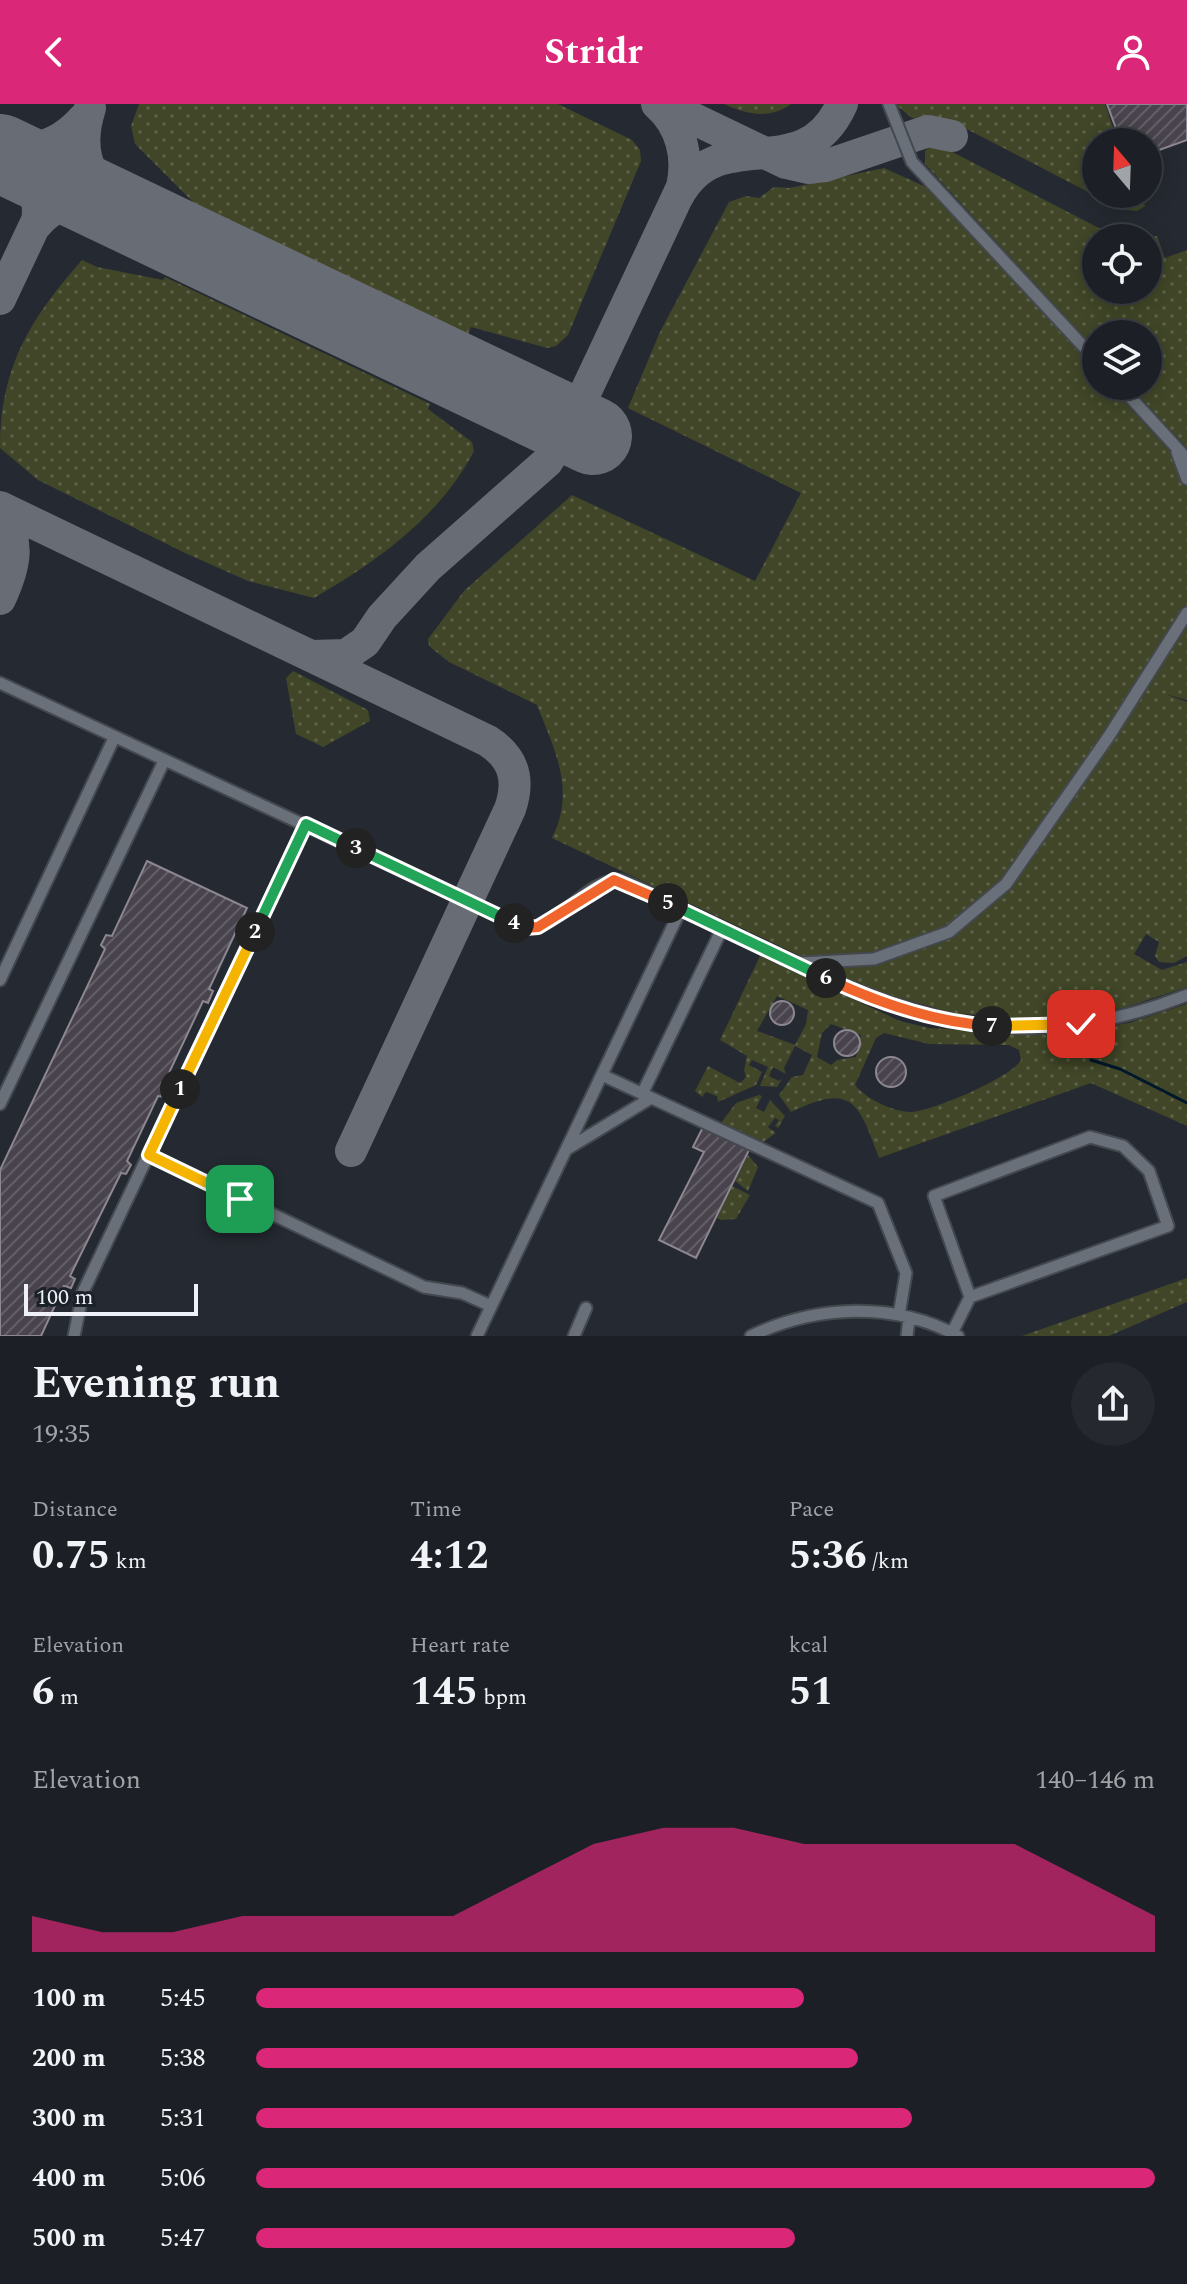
<!DOCTYPE html>
<html lang="en">
<head>
<meta charset="utf-8">
<style>
	:root { --surface:#1c2026; --page:#25282e; --text:#f1f3f6; --muted:#a0a3a7; --line:#3a3e43; --accent:#db2777 }
	body { margin:0; font-family:Spectral,serif; background:var(--page); color:var(--text); height:100vh; display:flex; flex-direction:column; font-size:30px; white-space:nowrap }
	* { box-sizing:border-box; margin:0 }
	p { font-size:26px; color:var(--muted) }
	.icon { flex:none; width:44px; height:44px; fill:none; stroke:currentColor; stroke-width:2; stroke-linecap:round; stroke-linejoin:round }
	.map { position:relative; height:1232px; overflow:hidden }
	.drawer { display:flex; flex-direction:column; background:var(--surface); flex:1 }
	.drawer>* { flex:none }
	.needle { width:52px; rotate:341deg }
	.controls { position:absolute; left:1082px; top:24px; display:grid; gap:16px }
	.controls a { display:grid; place-items:center; width:80px; height:80px; border-radius:50%; background:var(--surface); box-shadow:0 4px 20px #0003,0 0 0 2px var(--line); font-size:40px }
	.scale { position:absolute; left:24px; bottom:20px; width:174px; box-sizing:border-box; padding-left:8px; border:4px solid #eef1f7; border-top:0; font-size:22px; line-height:28px; white-space:nowrap; color:#eef1f7; -webkit-text-stroke:6px #1b2128; paint-order:stroke }
	.pin { position:absolute; display:grid; place-items:center; width:68px; height:68px; color:#fff; margin:-34px; border-radius:16px; box-shadow:0 4px 12px #0006 }
	.km { position:absolute; width:40px; height:40px; margin:-20px; border-radius:50%; background:#222; color:#fff; font-size:22px; line-height:40px; text-align:center }
	.round { display:grid; place-items:center; flex:none; width:84px; height:84px; border-radius:42px; background:var(--page) }
	.head { display:flex; align-items:center; justify-content:space-between; height:136px; padding:0 32px }
	h1 { font-size:44px; font-weight:700; line-height:60px }
	.metrics { display:grid; grid-template-columns:repeat(3,1fr); gap:12px; height:136px; padding:8px 32px }
	.metrics div { display:grid; align-content:center }
	.metrics b { font-size:40px; font-weight:700 }
	.metrics small { font-size:22px; font-weight:400 }
	.metrics p { font-size:22px }
	.chart { height:224px; padding:16px 32px }
	.chart p { display:flex; justify-content:space-between }
	.chart svg { width:100%; height:144px; margin-top:8px; fill:var(--accent); opacity:.7 }
	ul { padding:0 32px; list-style:none; font-size:26px }
	li { display:grid; grid-template-columns:128px 96px 1fr; align-items:center; height:60px }
	li i { height:20px; border-radius:10px; background:var(--accent) }
	header { display:flex; justify-content:space-between; align-items:center; height:104px; padding:0 32px; background:var(--accent); color:#fff; font-size:36px; font-weight:700 }
	.map>svg:first-child { display:block }
</style>
</head>
<body>
<header><svg class="icon" aria-label="back" viewBox="0 0 24 24"><path d="M15 5l-7 7 7 7"/></svg>Stridr<svg class="icon" aria-label="person" viewBox="0 0 24 24"><circle cx="12" cy="8" r="4"/><path d="M4 21q1-7 8-7t8 7"/></svg></header>
<div class="map">
<svg width="1187" height="1232" viewBox="0 0 1187 1232">
	<defs>
		<pattern id="grass-dots" width="8" height="8" patternUnits="userSpaceOnUse" patternTransform="scale(2)"><rect width="8" height="8" fill="#404627"/><path d="M2 2h.1M6 6h.1" fill="none" stroke="#5c6147" stroke-width="1.8" stroke-linecap="round"/></pattern>
		<pattern id="building-hatch" width="6" height="6" patternUnits="userSpaceOnUse" patternTransform="scale(2)"><rect width="6" height="6" fill="#48434c"/><path d="M-1 1l2-2M0 6l6-6M5 7l2-2" fill="none" stroke="#635f67"/></pattern>
	</defs>
	<rect width="100%" height="100%" fill="#252a32"/>
	<path fill="url(#grass-dots)" fill-rule="evenodd" d="M139 0H558L632 36 640 46 641 57 568 231 556 242 547 244 471 223 468 230 194 99 135 40 131 22Z
		M724 0H791C769 16 746 10 724 0Z
		M895 0H1105L1118 38H1096V90H1142L1145 102 1137 107 1121 105 957 20 912 14Z
		M937 40 1118 134H1096V186H1148V134L1157 132 1165 154 1187 146V344L1130 282H1148V230H1096V246L925 60V47L932 40Z
		M884 64 926 83 940 97 1096 267V282H1110L1187 366V596L1165 590 1187 598V852L1174 859 1159 858 1155 852 1159 838 1146 830 1134 850 1162 866 1187 858V883L1123 904 1072 912 1027 915 953 909 872 886 552 734C576 686 555 647 537 601L449 558 429 542 428 535 464 487 572 391 755 477 801 389 628 304 660 228 729 98 746 92 759 94 774 83 790 84Z
		M82 156 97 163 163 176 165 173 430 300 428 305 472 338 474 347C440 413 376 458 314 494L248 477 185 449 38 376 0 344C0 263 30 215 82 156Z
		M293 567 368 606 370 617 323 643 296 630 286 574Z
		M760 852 900 917 929 924 1049 931 1129 919 1187 900V1022L1091 979 879 1054C858 997 852 979 791 1008L779 991 792 973 803 971 812 951 795 942 784 964 786 970 773 963 769 972 779 977 782 975 777 983 760 982 768 963 752 956 749 961 762 968 756 981 718 998 717 992 706 988 702 993 695 987 708 962 740 979 746 973 744 966 747 952 720 936ZM777 892 808 906 806 920 795 941 757 927ZM831 920 861 931 856 953 837 956 831 961 817 953 822 929ZM884 929 929 940 1009 941 1019 946 1021 956C1012 973 931 1008 910 1008 893 1008 865 994 855 981L876 934Z
		M759 991 762 992 756 1004 764 1008 770 996 785 1012 778 1024 775 1022 779 1016 775 1014 768 1023 776 1029 763 1038 721 1019 736 999Z
		M748 1051 758 1063 748 1087 735 1077Z
		M732 1082 750 1091 736 1115 721 1116 717 1114Z
		M1187 1174V1198L1109 1232H1022Z"/>
	<g fill="none" stroke-linecap="round" stroke-linejoin="round">
		<path stroke="#00172c" stroke-width="3" d="M1091 956 1120 965 1187 999"/>
		<path stroke="#686c74" stroke-width="32" d="M663 0 786 59 808 64 825 62 928 27 952 32
			M90 4C60 97 156 120 221 151
			M0 43C32 50 61 40 83 15
			M0 54C27 69 42 85 37 118
			M678 92C720 15 803 86 842 0
			M36 121C62 90 90 97 122 111
			M0 195 82 21
			M0 403 488 637C514 654 520 676 510 705L351 1047
			M0 409C22 437 14 465 0 495
			M311 552 346 551 365 538 382 513 428 463 547 358 570 321 682 83C689 52 681 21 657 0"/>
		<path stroke="#686c74" stroke-width="78" d="M0 49 593 332"/>
	</g>
	<path fill="url(#building-hatch)" stroke="#8d8791" stroke-width="2" d="M1107 0H1187V36L1148 50V38H1121Z
		M147 757 247 804 209 885 213 887 208 899 203 897 167 973 171 977 164 993 158 992 127 1057 131 1061 126 1070 121 1069 70 1172 75 1175 71 1184 64 1182 41 1232H0V1066L105 845 101 841 106 831 112 832Z
		M770 909a12 12 0 1 1 24 0a12 12 0 1 1-24 0Z
		M834 939a13 13 0 1 1 26 0a13 13 0 1 1-26 0Z
		M876 968a15 15 0 1 1 30 0a15 15 0 1 1-30 0Z
		M703 1023 749 1046 696 1154 659 1136 704 1048 693 1043Z"/>
	<g fill="none" stroke-linecap="round" stroke-linejoin="round">
		<defs>
			<path id="minor" d="M889 0 912 58 1096 256
				M1120 282 1187 355
				M1177 348 1187 375
				M0 579 525 824C561 825 584 776 620 776 653 789 686 807 719 823 885 903 1001 964 1187 891
				M799 859 874 855 949 828 1006 780 1109 632 1187 509
				M0 876 114 634
				M602 971 878 1099 906 1169 899 1211
				M642 990 722 825
				M0 1000 164 657
				M567 1045 651 994
				M149 1051 424 1183 462 1189 491 1202
				M952 1229 970 1193 934 1092 1090 1033 1123 1042 1149 1067 1168 1122 970 1193
				M74 1232 83 1188 306 720
				M477 1232 681 805
				M574 1232 586 1204
				M751 1232C816 1201 894 1197 958 1232
				M907 1232 909 1214"/>
		</defs>
		<use href="#minor" stroke="#44484f" stroke-width="15"/>
		<use href="#minor" stroke="#6a7079" stroke-width="11"/>
	</g>
	<g fill="none" stroke-linecap="round" stroke-linejoin="round">
		<defs>
			<path id="split-1" d="M180 985 149 1051 240 1095"/>
			<path id="split-2" d="M180 985 255 828"/>
			<path id="split-3" d="M255 828 306 720 356 744"/>
			<path id="split-4" d="M356 744 514 819"/>
			<path id="split-5" d="M514 819 525 824 538 823 614 776 668 799"/>
			<path id="split-6" d="M668 799 826 874"/>
			<path id="split-7" d="M826 874C878 899 934 918 992 922"/>
			<path id="split-8" d="M992 922 1081 920"/>
		</defs>
		<use href="#split-1" stroke="#fff" stroke-width="16"/>
		<use href="#split-2" stroke="#fff" stroke-width="16"/>
		<use href="#split-3" stroke="#fff" stroke-width="16"/>
		<use href="#split-4" stroke="#fff" stroke-width="16"/>
		<use href="#split-5" stroke="#fff" stroke-width="16"/>
		<use href="#split-6" stroke="#fff" stroke-width="16"/>
		<use href="#split-7" stroke="#fff" stroke-width="16"/>
		<use href="#split-8" stroke="#fff" stroke-width="16"/>
		<use href="#split-1" stroke="#f5b400" stroke-width="10"/>
		<use href="#split-2" stroke="#f5b400" stroke-width="10"/>
		<use href="#split-3" stroke="#22a559" stroke-width="10"/>
		<use href="#split-4" stroke="#22a559" stroke-width="10"/>
		<use href="#split-5" stroke="#f0652b" stroke-width="10"/>
		<use href="#split-6" stroke="#22a559" stroke-width="10"/>
		<use href="#split-7" stroke="#f0652b" stroke-width="10"/>
		<use href="#split-8" stroke="#f5b400" stroke-width="10"/>
	</g>
</svg>
<div class="controls">
<a><svg class="needle" viewBox="-14 -14 28 28"><path d="M0-13l5 13h-10z" fill="#e53935"/><path d="M0 13l5-13h-10z" fill="#a0a3a7"/></svg></a>
<a><svg class="icon" aria-label="locate" viewBox="0 0 24 24"><circle cx="12" cy="12" r="6"/><path d="M12 2v4M12 18v4M2 12h4M18 12h4"/></svg></a>
<a><svg class="icon" aria-label="layers" viewBox="0 0 24 24"><path d="M12 4l9 5-9 5-9-5zM3 14l9 5 9-5"/></svg></a>
</div>
<div class="scale">100 m</div>
<div class="pin" style="left:240px;top:1095px;background:#1e9e55"><svg class="icon" aria-label="arrive" viewBox="0 0 24 24"><path d="M6 21V4h12l-3 4 3 4H6"/></svg></div>
<div class="pin" style="left:1081px;top:920px;background:#d93025"><svg class="icon" aria-label="check" viewBox="0 0 24 24"><path d="M5 12l5 5 9-10"/></svg></div>
<b class="km" style="left:180px;top:985px">1</b>
<b class="km" style="left:255px;top:828px">2</b>
<b class="km" style="left:356px;top:744px">3</b>
<b class="km" style="left:514px;top:819px">4</b>
<b class="km" style="left:668px;top:799px">5</b>
<b class="km" style="left:826px;top:874px">6</b>
<b class="km" style="left:992px;top:922px">7</b>
</div>
<section class="drawer">
<div class="head"><div><h1>Evening run</h1><p>19:35</p></div><a class="round"><svg class="icon" aria-label="share" viewBox="0 0 24 24"><path d="M12 15V3M7 8l5-5 5 5M5 13v7h14v-7"/></svg></a></div>
<div class="metrics">
<div><p>Distance</p><b>0.75<small> km</small></b></div>
<div><p>Time</p><b>4:12</b></div>
<div><p>Pace</p><b>5:36<small> /km</small></b></div>
</div>
<div class="metrics">
<div><p>Elevation</p><b>6<small> m</small></b></div>
<div><p>Heart rate</p><b>145<small> bpm</small></b></div>
<div><p>kcal</p><b>51</b></div>
</div>
<div class="chart"><p><span>Elevation</span>140–146 m</p>
<svg viewBox="0 0 160 44" preserveAspectRatio="none"><path d="M0 44V33L10 38L20 38L30 33L40 33L50 33L60 33L70 22L80 11L90 6L100 6L110 11L120 11L130 11L140 11L150 22L160 33V44z"/></svg>
</div>
<ul>
<li><b>100 m</b>5:45<i style="width:61%"></i></li>
<li><b>200 m</b>5:38<i style="width:67%"></i></li>
<li><b>300 m</b>5:31<i style="width:73%"></i></li>
<li><b>400 m</b>5:06<i style="width:100%"></i></li>
<li><b>500 m</b>5:47<i style="width:60%"></i></li>
</ul>
</section>
</body>
</html>
